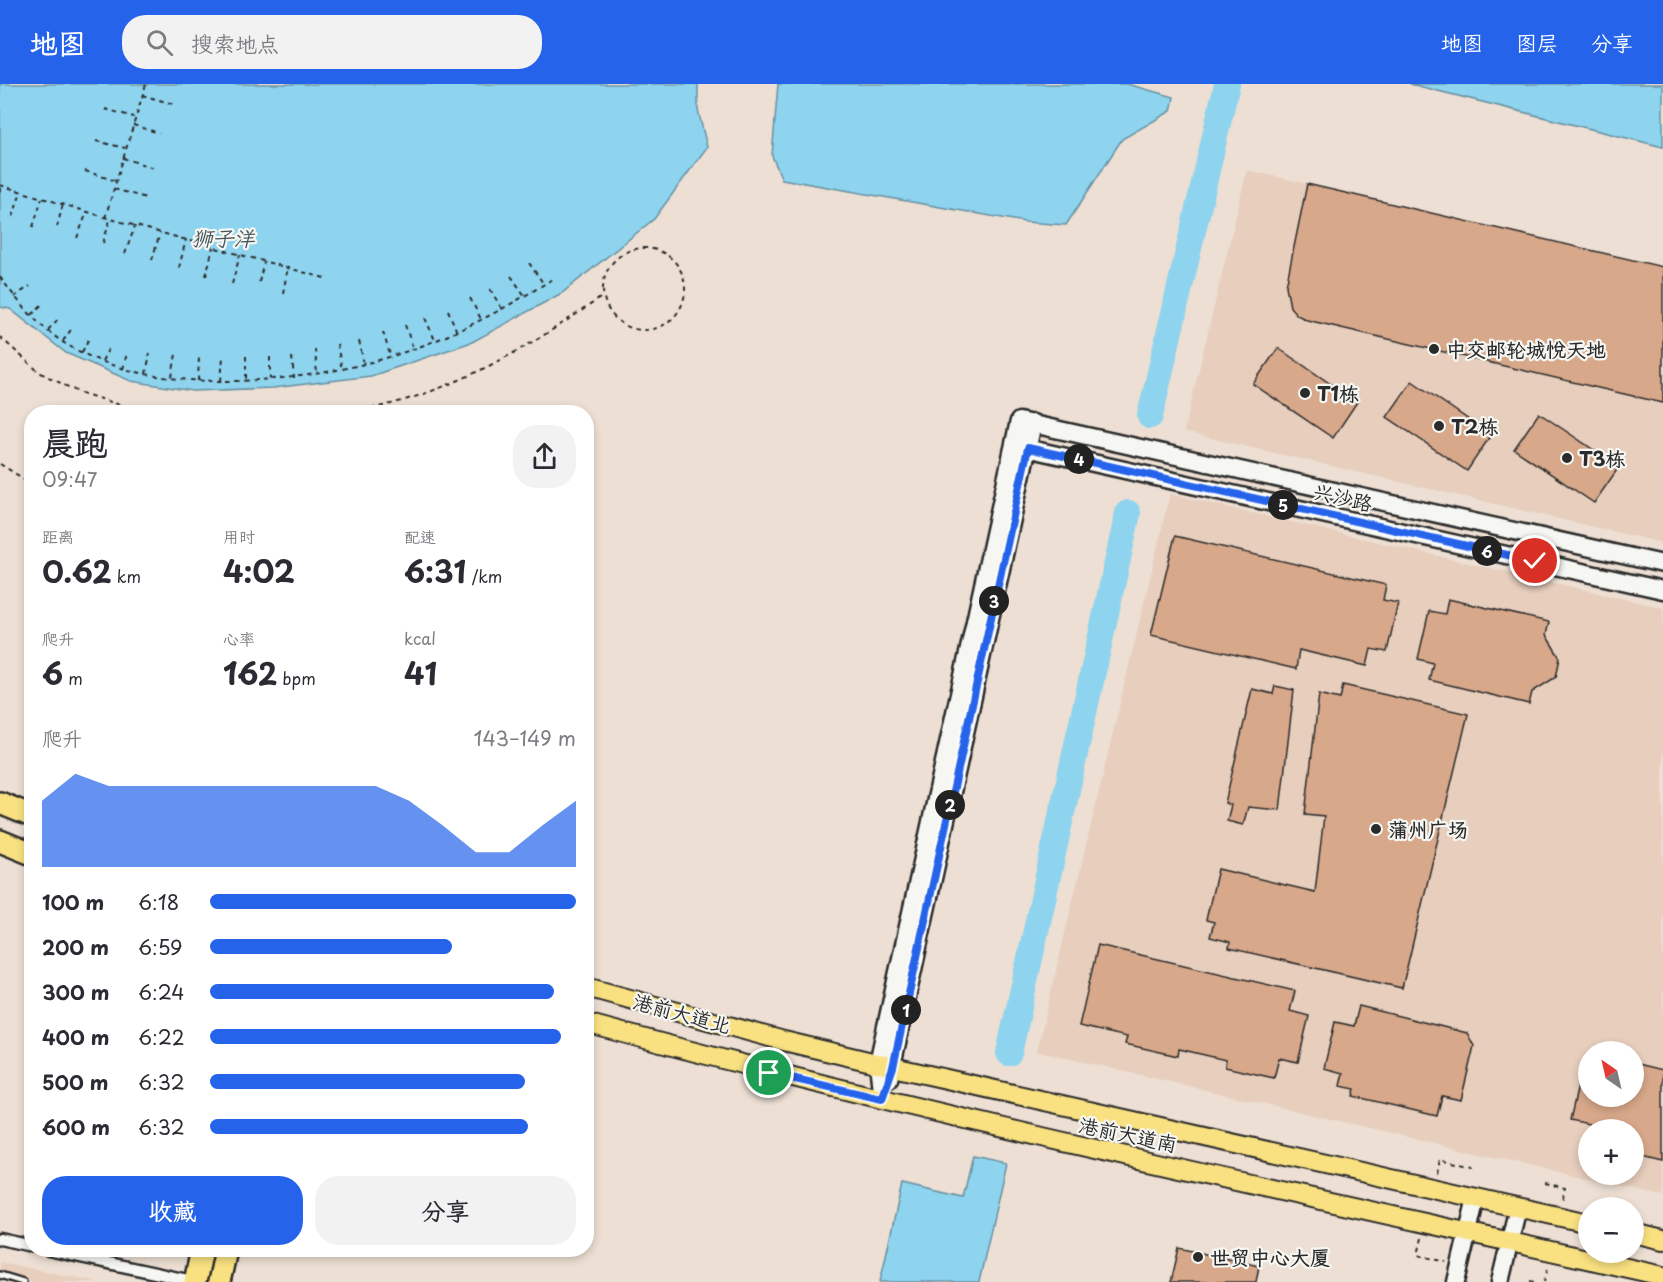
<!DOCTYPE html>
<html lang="zh">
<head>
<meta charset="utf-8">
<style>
	:root { --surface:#fff; --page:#f2f2f3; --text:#2b2b33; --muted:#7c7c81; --accent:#2563eb }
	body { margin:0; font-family:"Playpen Sans","LXGW WenKai TC",sans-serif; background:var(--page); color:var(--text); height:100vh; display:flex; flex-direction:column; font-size:22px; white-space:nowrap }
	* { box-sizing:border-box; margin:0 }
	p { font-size:20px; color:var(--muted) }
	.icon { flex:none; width:33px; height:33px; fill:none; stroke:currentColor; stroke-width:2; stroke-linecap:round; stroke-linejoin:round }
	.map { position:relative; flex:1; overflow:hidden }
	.side { position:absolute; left:24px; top:321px; width:570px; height:852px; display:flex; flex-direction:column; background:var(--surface); border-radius:24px; box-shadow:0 3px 9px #0003 }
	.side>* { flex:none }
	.needle { width:39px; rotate:326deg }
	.buttons { position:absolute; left:1578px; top:957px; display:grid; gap:12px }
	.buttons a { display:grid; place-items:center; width:66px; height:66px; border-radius:50%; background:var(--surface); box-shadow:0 3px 9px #0003; font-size:30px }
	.pin { position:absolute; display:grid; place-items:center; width:51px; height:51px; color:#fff; margin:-26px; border:3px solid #fff; border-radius:50%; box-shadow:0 2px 6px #0007 }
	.km { position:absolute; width:30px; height:30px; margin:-15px; border-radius:50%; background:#222; color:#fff; font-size:16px; line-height:30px; text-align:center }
	.round { display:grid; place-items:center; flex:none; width:63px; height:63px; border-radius:24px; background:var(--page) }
	.headline { display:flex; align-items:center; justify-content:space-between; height:102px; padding:0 18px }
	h1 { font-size:33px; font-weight:700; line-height:45px }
	.metrics { display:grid; grid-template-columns:repeat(3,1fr); gap:9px; height:102px; padding:6px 18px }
	.metrics div { display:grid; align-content:center }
	.metrics b { font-size:30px; font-weight:700 }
	.metrics small { font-size:16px; font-weight:400 }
	.metrics p { font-size:16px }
	.chart { height:168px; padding:12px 18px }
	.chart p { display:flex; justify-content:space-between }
	.chart svg { width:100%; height:108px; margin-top:6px; fill:var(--accent); opacity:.7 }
	.cta { display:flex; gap:12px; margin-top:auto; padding:12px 18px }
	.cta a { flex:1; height:69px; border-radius:24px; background:var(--accent); color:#fff; font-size:24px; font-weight:700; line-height:69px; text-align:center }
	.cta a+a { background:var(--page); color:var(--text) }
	ul { padding:0 18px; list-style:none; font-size:20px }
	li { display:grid; grid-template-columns:96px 72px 1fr; align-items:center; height:45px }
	li i { height:15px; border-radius:8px; background:var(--accent) }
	header { display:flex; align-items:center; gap:36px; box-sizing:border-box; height:84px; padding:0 30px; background:var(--accent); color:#fff }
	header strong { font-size:28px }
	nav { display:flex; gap:33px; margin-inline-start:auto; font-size:21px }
	.search { width:420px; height:54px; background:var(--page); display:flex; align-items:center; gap:15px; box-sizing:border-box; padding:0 21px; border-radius:24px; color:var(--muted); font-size:22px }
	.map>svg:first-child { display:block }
</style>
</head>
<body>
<header>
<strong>地图</strong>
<div class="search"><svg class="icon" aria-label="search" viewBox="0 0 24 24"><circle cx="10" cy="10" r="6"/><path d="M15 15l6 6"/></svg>搜索地点</div>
<nav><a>地图</a><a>图层</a><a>分享</a></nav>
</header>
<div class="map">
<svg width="1663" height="1198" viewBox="0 0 1663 1198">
	<rect width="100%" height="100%" fill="#eddfd3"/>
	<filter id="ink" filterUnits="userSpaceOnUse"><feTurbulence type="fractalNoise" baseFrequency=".0167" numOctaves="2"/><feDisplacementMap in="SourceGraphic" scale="12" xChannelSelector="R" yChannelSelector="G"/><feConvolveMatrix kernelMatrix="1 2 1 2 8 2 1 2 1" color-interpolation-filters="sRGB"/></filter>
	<g filter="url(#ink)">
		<path fill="#e7cebd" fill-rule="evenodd" d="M1247 86 1663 183V459L1184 348Z
			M1170 410 1663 524V1112L1037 967ZM1588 968H1634V1012H1588ZM1588 1046H1634V1090H1588Z
			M0 1178 97 1198H0Z"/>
		<path fill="#8ed4ef" stroke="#6690a1" stroke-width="1.5" d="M0 0H698V26L707 63 654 135 562 209 472 258 371 292 273 304 193 307 131 297 66 269 10 225 0 223Z
			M778 0H1127L1174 13 1171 27 1122 55 1066 141 1025 138 782 95 772 72Z
			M1410 0H1663V63Z
			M973 1072 1006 1079 979 1198H880L902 1100 963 1114Z"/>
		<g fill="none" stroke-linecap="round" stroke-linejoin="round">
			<path stroke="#8ed4ef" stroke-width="26" d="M1150 332 1227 0
				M1009 969 1128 429"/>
		</g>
		<path fill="#d8a88a" stroke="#2b2b2b" stroke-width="1.5" d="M1307 100 1663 183V319L1307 236 1297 231 1290 223 1286 202Z
			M1278 264 1357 318 1333 354 1253 300Z
			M1412 297 1491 351 1467 387 1387 333Z
			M1539 329 1619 383 1594 419 1514 365Z
			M1175 452 1386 501 1383 516 1398 519 1387 568 1371 565 1367 582 1299 566 1296 585 1151 551Z
			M1448 515 1549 538 1546 551 1560 574 1556 593 1532 608 1529 620 1429 596 1433 579 1418 575 1429 527 1445 530Z
			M1343 601 1468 630 1402 904 1229 864 1230 858 1210 853 1214 838 1206 836 1218 785 1315 808 1324 732 1305 730 1319 610 1340 615Z
			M1275 602 1294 606 1280 726 1248 723 1243 741 1227 737 1231 721 1225 719 1252 605 1273 610Z
			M1098 861 1295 907 1290 927 1309 932 1298 978 1279 974 1274 994 1225 983 1226 976 1179 965 1178 972 1125 960 1127 953 1079 942Z
			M1359 922 1467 949 1474 962 1461 1016 1442 1012 1437 1032 1353 1012 1355 1005 1340 1002 1343 989 1324 984 1335 938 1354 942Z
			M1584 976 1588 977V1012H1634V979L1663 986V1078L1634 1071V1046H1588L1589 1040 1570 1036Z
			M1179 1164 1259 1182 1256 1198H1171Z"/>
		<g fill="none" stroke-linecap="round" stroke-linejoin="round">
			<defs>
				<path id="lane" d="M0 1191 23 1198"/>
				<path id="street" d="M0 1155 32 1162
					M48 1166 197 1198"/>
				<path id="secondary" d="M1017 362 1663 506
					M889 995 1033 339
					M882 1015 878 979 1019 337 1663 480
					M1456 1198 1476 1114
					M1500 1198 1518 1123"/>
				<path id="primary" d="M586 903 784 957 893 983 1588 1139
					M586 939C942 1036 1303 1111 1663 1192
					M1634 1149 1663 1156"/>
				<path id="highway" d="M0 719 32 732
					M0 757 32 770
					M195 1198 202 1166
					M219 1198 226 1166"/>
			</defs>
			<use href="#lane" stroke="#2b2b2b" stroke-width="10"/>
			<use href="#street" stroke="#2b2b2b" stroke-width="15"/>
			<use href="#secondary" stroke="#2b2b2b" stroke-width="21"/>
			<use href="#primary" stroke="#2b2b2b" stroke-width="22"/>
			<use href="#highway" stroke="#2b2b2b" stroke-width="26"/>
			<path stroke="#2b2b2b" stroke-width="2" stroke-dasharray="4.5 4.5" stroke-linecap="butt" d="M142 11 173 20
				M105 25 134 33
				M133 41 159 49
				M96 57 125 64
				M123 74 154 84
				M85 87 116 97
				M0 101 111 135 328 195
				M114 105 146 114
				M0 108 2 101
				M13 133 21 107
				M105 134 146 0
				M33 143 42 114
				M57 143 63 120
				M77 154 87 128
				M103 159 110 136
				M603 205a41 41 0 1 1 82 0a41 41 0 1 1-82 0Z
				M125 170 135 142
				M152 176 160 149
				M529 179 543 199
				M179 184 186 155
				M206 192 213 163
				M511 192 525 212
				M0 193C19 219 42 247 71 263 123 292 180 298 238 297 360 293 452 259 554 194
				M259 198 264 178
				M232 200 240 171
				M490 205 502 225
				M283 209 288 183
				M14 213 30 202
				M470 214 481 235
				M448 226 457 248
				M32 231 44 218
				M425 234 435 256
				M405 241 413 264
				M48 246 60 233
				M383 248 391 274
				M0 253 39 288 78 308 144 328
				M63 257 73 243
				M359 257 364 280
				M337 260 342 286
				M315 265 317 291
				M82 268 90 252
				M246 272V296
				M270 273V296
				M292 273 294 294
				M102 277 110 262
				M123 285 127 269
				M146 290 150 269
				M172 293 176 270
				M198 297 199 273
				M221 297 223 273
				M353 328C446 313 527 265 603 212
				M0 380 32 400
				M1437 1089 1440 1075 1473 1083
				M1545 1099 1565 1104 1562 1118
				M1422 1154 1418 1171 1446 1178
				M1530 1197 1534 1198
				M1544 1198 1548 1184"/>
			<use href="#lane" stroke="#f6f6f2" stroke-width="5"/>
			<use href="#street" stroke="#f6f6f2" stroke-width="10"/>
			<use href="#secondary" stroke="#f6f6f2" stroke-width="16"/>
			<use href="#primary" stroke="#f9e181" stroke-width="18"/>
			<use href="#highway" stroke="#f9e181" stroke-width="21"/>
		</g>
	</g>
	<g fill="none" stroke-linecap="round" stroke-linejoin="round" filter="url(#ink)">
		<defs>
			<path id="route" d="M769 989 882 1015 893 983 1028 364 1535 477"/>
		</defs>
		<use href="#route" stroke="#fff" stroke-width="12"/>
		<use href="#route" stroke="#2563eb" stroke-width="8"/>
	</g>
	<g fill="#2b2b2b" stroke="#f6f6f2" stroke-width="2">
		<circle cx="1434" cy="265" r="6"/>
		<circle cx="1305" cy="309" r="6"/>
		<circle cx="1439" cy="342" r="6"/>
		<circle cx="1567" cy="374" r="6"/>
		<circle cx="1376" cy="745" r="6"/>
		<circle cx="1198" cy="1173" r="6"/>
	</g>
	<g text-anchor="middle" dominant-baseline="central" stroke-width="4.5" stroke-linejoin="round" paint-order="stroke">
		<g font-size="20" font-weight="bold" fill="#2b2b2b" stroke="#f6f6f2" text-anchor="start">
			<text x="1446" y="265">中交邮轮城悦天地</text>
			<text x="1317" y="309">T1栋</text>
			<text x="1451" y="342">T2栋</text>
			<text x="1579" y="374">T3栋</text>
			<text x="1388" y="745">蒲州广场</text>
			<text x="1210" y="1173">世贸中心大厦</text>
		</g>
		<g font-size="20" fill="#2b2b2b" stroke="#f6f6f2">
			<text transform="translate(1343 413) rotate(13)">兴沙路</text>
			<text transform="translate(682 929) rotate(15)">港前大道北</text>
			<text transform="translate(1128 1050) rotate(12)">港前大道南</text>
		</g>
		<g font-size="21" font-style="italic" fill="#44555c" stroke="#f6f6f2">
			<text x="223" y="153">狮子洋</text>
		</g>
	</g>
</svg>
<div class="buttons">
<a><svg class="needle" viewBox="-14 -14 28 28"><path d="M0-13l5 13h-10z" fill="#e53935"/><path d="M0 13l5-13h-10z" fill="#7c7c81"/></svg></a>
<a>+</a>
<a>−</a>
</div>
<div class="pin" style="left:769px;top:989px;background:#1e9e55"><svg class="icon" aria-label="arrive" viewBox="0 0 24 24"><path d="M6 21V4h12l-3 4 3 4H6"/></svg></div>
<div class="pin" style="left:1535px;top:477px;background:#d93025"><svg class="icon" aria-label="check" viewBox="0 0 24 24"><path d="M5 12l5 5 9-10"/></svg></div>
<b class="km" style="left:906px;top:926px">1</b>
<b class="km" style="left:950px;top:721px">2</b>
<b class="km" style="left:994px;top:517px">3</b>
<b class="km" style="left:1079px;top:375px">4</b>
<b class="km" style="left:1283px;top:421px">5</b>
<b class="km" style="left:1487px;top:467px">6</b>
<section class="side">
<div class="headline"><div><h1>晨跑</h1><p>09:47</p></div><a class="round"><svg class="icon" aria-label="share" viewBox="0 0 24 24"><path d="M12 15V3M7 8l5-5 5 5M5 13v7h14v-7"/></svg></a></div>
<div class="metrics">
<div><p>距离</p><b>0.62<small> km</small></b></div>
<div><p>用时</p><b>4:02</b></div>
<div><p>配速</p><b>6:31<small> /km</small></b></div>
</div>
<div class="metrics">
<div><p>爬升</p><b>6<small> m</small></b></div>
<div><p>心率</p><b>162<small> bpm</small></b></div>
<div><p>kcal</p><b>41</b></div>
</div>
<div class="chart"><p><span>爬升</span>143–149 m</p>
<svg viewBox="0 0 160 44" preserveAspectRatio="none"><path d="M0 44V17L10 6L20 11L30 11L40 11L50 11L60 11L70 11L80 11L90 11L100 11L110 17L120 27L130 38L140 38L150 27L160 17V44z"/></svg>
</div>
<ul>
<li><b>100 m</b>6:18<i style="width:100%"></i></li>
<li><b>200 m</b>6:59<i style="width:66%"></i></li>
<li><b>300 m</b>6:24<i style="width:94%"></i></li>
<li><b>400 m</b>6:22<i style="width:96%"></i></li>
<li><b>500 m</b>6:32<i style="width:86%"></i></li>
<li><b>600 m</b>6:32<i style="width:87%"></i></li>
</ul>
<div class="cta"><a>收藏</a><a>分享</a></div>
</section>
</div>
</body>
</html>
